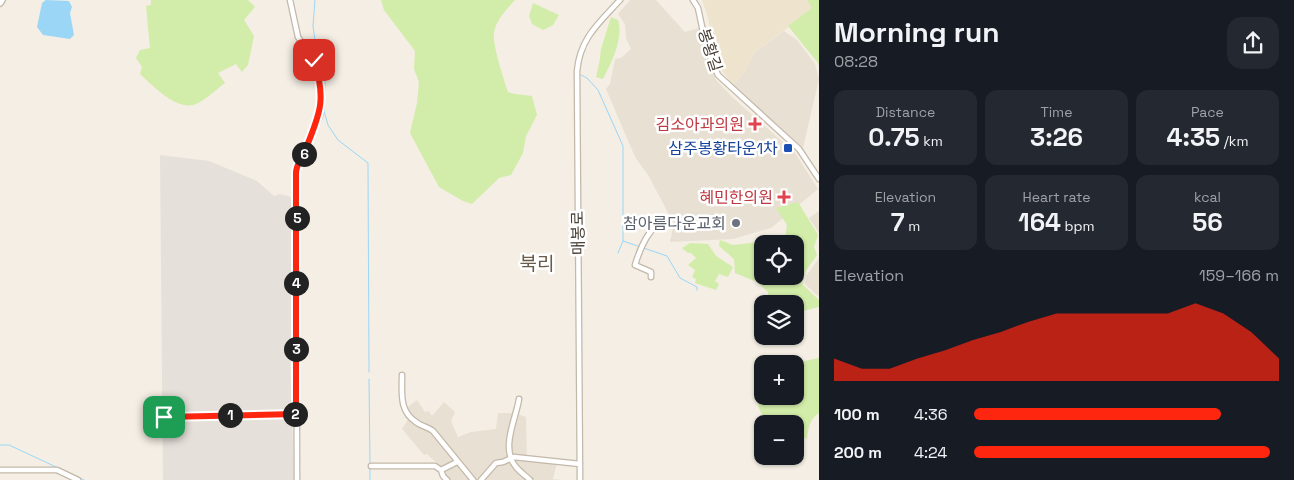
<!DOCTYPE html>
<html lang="en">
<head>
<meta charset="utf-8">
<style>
	:root { --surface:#171b24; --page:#242831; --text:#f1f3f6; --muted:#9ea1a6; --accent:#ff2610 }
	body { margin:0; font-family:"Space Grotesk","Noto Sans KR",sans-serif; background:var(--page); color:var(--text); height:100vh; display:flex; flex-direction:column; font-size:19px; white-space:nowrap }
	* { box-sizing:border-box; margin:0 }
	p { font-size:16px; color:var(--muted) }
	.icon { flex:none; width:28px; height:28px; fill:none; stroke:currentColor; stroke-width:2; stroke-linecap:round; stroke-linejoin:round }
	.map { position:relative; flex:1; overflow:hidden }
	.details { display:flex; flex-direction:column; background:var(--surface); width:475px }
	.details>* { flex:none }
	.tools { position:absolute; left:754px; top:235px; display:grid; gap:10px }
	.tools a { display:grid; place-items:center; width:50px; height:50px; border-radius:10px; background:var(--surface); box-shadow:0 1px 4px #0004; font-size:25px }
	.pin { position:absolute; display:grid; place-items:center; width:42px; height:42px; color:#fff; margin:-21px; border-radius:10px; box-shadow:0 2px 8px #0006 }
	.km { position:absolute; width:25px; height:25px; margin:-12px; border-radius:50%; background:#222; color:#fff; font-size:14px; line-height:25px; text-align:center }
	.round { display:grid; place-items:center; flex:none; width:52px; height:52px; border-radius:15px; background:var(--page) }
	.summary { display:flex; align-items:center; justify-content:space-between; height:85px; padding:0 15px }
	h1 { font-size:28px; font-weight:800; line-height:38px }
	.metrics { display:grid; grid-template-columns:repeat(3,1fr); gap:8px; height:85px; padding:5px 15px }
	.metrics div { display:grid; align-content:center; border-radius:12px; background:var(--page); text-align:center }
	.metrics b { font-size:25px; font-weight:800 }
	.metrics small { font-size:14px; font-weight:400 }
	.metrics p { font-size:14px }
	.chart { height:140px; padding:10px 15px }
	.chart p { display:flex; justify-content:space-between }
	.chart svg { width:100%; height:90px; margin-top:5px; fill:var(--accent); opacity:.7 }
	ul { padding:0 15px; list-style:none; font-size:16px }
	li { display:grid; grid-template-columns:80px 60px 1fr; align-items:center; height:38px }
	li i { height:12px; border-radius:6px; background:var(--accent) }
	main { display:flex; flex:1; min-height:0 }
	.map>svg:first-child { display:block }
</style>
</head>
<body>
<main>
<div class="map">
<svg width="819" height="480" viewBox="0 0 819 480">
	<rect width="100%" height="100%" fill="#f4eee4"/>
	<path fill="#e8e0d2" d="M630 0H656L685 32 699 28 703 52 716 80 732 97 795 153 818 189 771 228 733 239 670 242 674 224 648 175 635 157 606 89 610 84 615 59 621 58 631 49 626 38 625 24 618 14Z
		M784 31 797 40 815 64 819 79 803 148 733 85 745 71 754 53Z
		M819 211V233L809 218Z
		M819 258V297L805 284 807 275Z
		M417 400 425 412 429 411 432 416 444 402 455 412 451 421 458 437 471 432 496 429 498 413H514L526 417 527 459 557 463 553 479 561 480H446L442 468 427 454 424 455 402 429 409 418 406 408Z"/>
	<path fill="#e6e0da" d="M160 155 209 161 257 181 274 196 279 194 289 196 294 201V284L290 349 294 480H163Z"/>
	<path fill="#eee3cd" d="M702 0H815L818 5 754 53 745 71 733 85 721 69 716 58 708 18Z"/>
	<path fill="#d2eca9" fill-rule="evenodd" d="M151 0H248L255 7 244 20 254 36 248 65 242 72 236 64 218 73 225 83C217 89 202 103 193 105 175 109 152 85 140 74L142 67 136 58 140 50 150 48 146 6 151 5Z
		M381 0H515C507 9 496 20 494 33 492 44 504 80 508 92L515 94 532 96 537 115 526 136 523 153 511 175 499 178 472 204 463 201 439 187 410 133 417 103 419 82 414 69 415 51 384 10Z
		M807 0H819V66L818 63 788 26 812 8Z
		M533 3 559 15 553 25 543 30 532 24 529 16Z
		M611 17 618 20C624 38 611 63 603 79L596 77 600 59 601 49Z
		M798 202 818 235 814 247 817 255 805 272 802 284 819 300V307L795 313V304H767L768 292 757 282 735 273 734 259 719 246 720 240 733 245 785 239 787 225 776 208ZM762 244H795V276H762Z
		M690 243 708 244 716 256 733 267 728 277 719 274 715 281 719 284 716 290 695 283 696 279 692 277 695 270 688 265 696 258 691 253H688L682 248Z
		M819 358V413C810 418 808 429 807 439L795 434V424H770C757 411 753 398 762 382V396H795V364H790Z"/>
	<path fill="#9bd6f7" d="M46 0 69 1 72 7 70 13 74 35 70 39 43 35 37 27 42 3Z"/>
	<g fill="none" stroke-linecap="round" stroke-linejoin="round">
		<path stroke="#9bd6f7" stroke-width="1" d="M315 0 313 26 316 48 325 83 324 111 328 125 338 140 368 163 369 372
			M581 75 587 78 598 90 623 146V241L618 253
			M623 241 667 256 680 278 697 287V290
			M369 379 370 464
			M0 445H9L84 480
			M370 468V480"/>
		<defs>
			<path id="minor" d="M290 0 298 37 314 60 320 79 321 99 320 116 303 155 298 163 296 173 297 480
				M693 0 698 8 707 50 718 75 799 149 819 179
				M651 277V272L635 265C639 252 645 235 656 226
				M402 375C402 393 399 411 416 422 421 426 428 427 433 431L473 480
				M519 399C516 419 500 448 516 467 520 472 526 476 530 480
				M159 417 296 414
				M371 466H435L441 470 443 476 447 480
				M0 470H57L78 480
				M441 470 457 462
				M481 480 496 463 503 462 514 457 580 464
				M580 480 577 71C580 38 599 23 620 0"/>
			<path id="tertiary" d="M0 3 2 0"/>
		</defs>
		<use href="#minor" stroke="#c3b8a9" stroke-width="7"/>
		<use href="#tertiary" stroke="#c3b8a9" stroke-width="8"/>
		<use href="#minor" stroke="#fff" stroke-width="4.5"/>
		<use href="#tertiary" stroke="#fff" stroke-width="5.5"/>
	</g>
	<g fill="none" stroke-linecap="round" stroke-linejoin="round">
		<defs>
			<path id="route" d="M164 417 296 414V173C296 164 303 157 306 148 321 112 326 98 314 60"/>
		</defs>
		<use href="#route" stroke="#fff" stroke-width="10"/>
		<use href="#route" stroke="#ff2610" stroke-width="6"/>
	</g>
	<g fill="#e0444e" stroke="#fff" stroke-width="2">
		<path d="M752.5 116.5h5v5h5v5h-5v5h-5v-5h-5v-5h5z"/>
		<path d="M781.5 189.5h5v5h5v5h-5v5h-5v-5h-5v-5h5z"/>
	</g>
	<rect fill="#1a4fb4" stroke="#fff" stroke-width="2" x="783" y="143" width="10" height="10" rx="2.5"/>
	<circle fill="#6b7280" stroke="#fff" stroke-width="2" cx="736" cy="223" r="5"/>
	<g text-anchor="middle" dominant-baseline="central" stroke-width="5" stroke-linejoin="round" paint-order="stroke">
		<g font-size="16" fill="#473e34" stroke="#fff">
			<text transform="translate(710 50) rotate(72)">봉황길</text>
			<text transform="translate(578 233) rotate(-91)">매봉로</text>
		</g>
		<g font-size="16" fill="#be3a42" stroke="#fff" text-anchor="end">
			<text x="744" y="124">김소아과의원</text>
			<text x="773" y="197">혜민한의원</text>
		</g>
		<g font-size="16" fill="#164399" stroke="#fff" text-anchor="end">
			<text x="778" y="148">삼주봉황타운1차</text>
		</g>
		<g font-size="16" fill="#5b616d" stroke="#fff" text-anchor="end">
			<text x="726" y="223">참아름다운교회</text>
		</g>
		<g font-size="19" fill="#6a5b4a" stroke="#fff">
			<text x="537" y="263">북리</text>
		</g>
	</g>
</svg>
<div class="tools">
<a><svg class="icon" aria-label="locate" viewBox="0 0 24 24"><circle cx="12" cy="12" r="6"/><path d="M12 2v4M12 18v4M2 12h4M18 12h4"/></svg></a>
<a><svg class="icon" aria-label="layers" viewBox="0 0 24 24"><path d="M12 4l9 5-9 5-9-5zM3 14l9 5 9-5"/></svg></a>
<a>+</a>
<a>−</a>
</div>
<div class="pin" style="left:164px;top:417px;background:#1e9e55"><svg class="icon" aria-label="arrive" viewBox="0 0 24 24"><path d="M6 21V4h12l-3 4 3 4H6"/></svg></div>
<div class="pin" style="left:314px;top:60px;background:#d93025"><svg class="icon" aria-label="check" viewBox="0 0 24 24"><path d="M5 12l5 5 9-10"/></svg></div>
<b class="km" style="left:230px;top:415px">1</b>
<b class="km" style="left:295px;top:414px">2</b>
<b class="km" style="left:296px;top:349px">3</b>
<b class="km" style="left:296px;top:283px">4</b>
<b class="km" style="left:297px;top:218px">5</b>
<b class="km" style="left:304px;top:154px">6</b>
</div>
<section class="details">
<div class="summary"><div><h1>Morning run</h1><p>08:28</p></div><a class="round"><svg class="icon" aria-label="share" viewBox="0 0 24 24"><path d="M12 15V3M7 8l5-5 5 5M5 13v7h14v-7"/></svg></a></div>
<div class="metrics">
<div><p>Distance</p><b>0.75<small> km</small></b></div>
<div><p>Time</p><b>3:26</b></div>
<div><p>Pace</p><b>4:35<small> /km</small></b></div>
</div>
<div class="metrics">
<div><p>Elevation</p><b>7<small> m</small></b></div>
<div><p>Heart rate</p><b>164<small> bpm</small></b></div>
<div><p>kcal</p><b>56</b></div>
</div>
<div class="chart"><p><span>Elevation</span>159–166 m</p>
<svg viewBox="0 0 160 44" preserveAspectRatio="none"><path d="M0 44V33L10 38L20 38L30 33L40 29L50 24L60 20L70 15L80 11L90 11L100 11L110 11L120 11L130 6L140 11L150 20L160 33V44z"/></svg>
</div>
<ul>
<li><b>100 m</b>4:36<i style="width:81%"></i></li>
<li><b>200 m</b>4:24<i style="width:97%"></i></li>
</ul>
</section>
</main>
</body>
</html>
